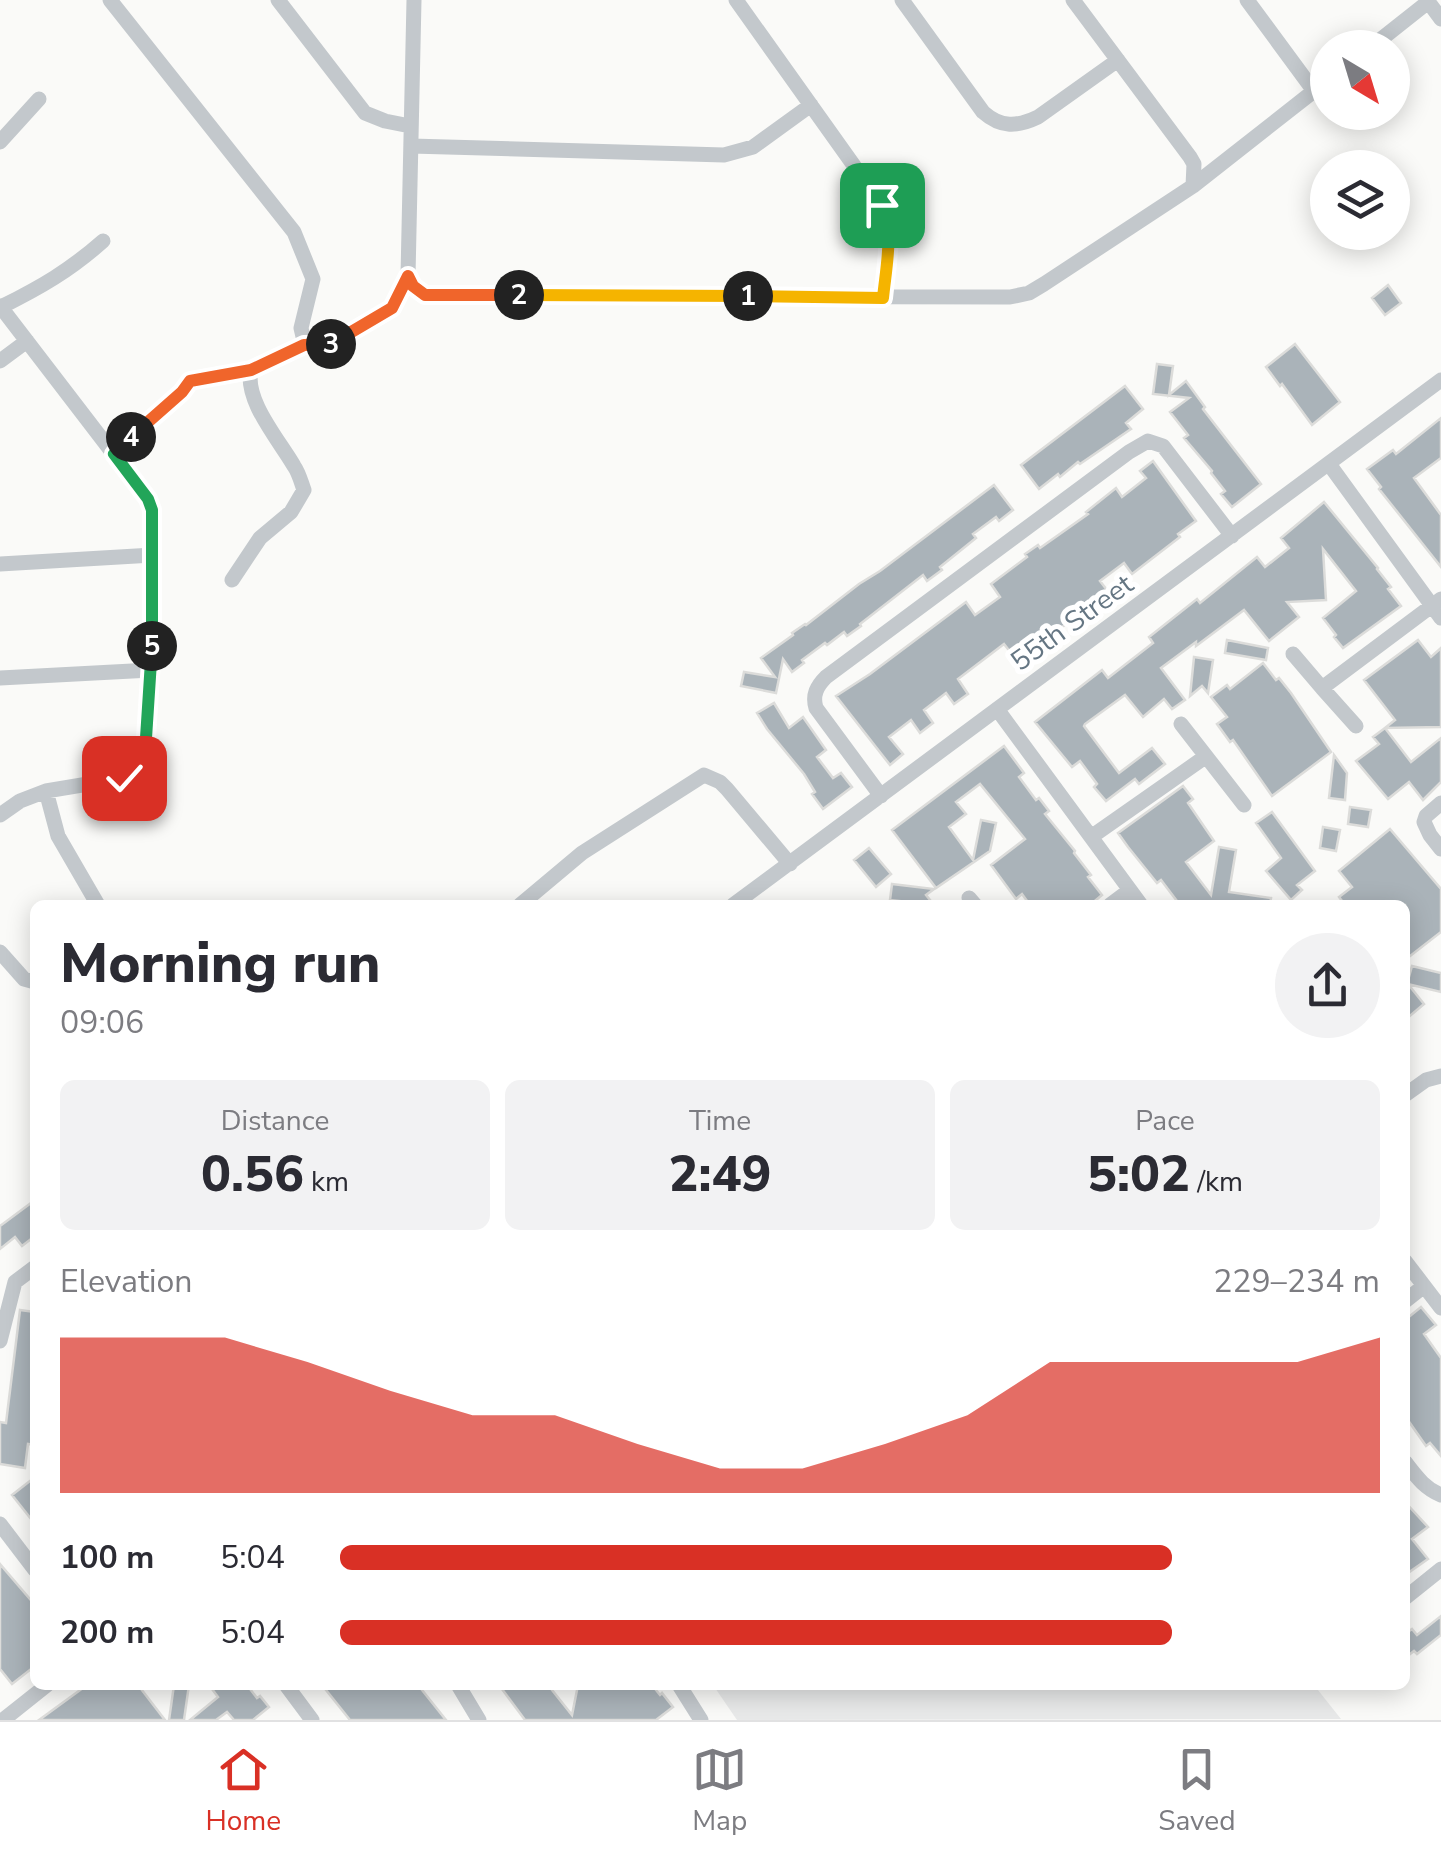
<!DOCTYPE html>
<html lang="en">
<head>
<meta charset="utf-8">
<style>
	:root { --surface:#fff; --page:#f2f2f3; --text:#2b2b33; --muted:#7c7c81; --line:#e1e1e2; --accent:#d93025 }
	body { margin:0; font-family:"Nunito Sans",sans-serif; background:var(--page); color:var(--text); height:100vh; display:flex; flex-direction:column; font-size:38px; white-space:nowrap }
	* { box-sizing:border-box; margin:0 }
	p { font-size:32px; color:var(--muted) }
	.icon { flex:none; width:55px; height:55px; fill:none; stroke:currentColor; stroke-width:2; stroke-linecap:round; stroke-linejoin:round }
	.map { position:relative; flex:1; overflow:hidden }
	.side { position:absolute; left:30px; top:900px; width:1380px; height:790px; display:flex; flex-direction:column; background:var(--surface); border-radius:15px; box-shadow:0 5px 25px #0003 }
	.side>* { flex:none }
	.needle { width:65px; rotate:142deg }
	.fabs { position:absolute; left:1310px; top:30px; display:grid; gap:20px }
	.fabs a { display:grid; place-items:center; width:100px; height:100px; border-radius:50%; background:var(--surface); box-shadow:0 5px 25px #0003; font-size:50px }
	.pin { position:absolute; display:grid; place-items:center; width:85px; height:85px; color:#fff; margin:-42px; border-radius:20px; box-shadow:0 5px 15px #0006 }
	.km { position:absolute; width:50px; height:50px; margin:-25px; border-radius:50%; background:#222; color:#fff; font-size:28px; line-height:50px; text-align:center }
	.round { display:grid; place-items:center; flex:none; width:105px; height:105px; border-radius:52px; background:var(--page) }
	.head { display:flex; align-items:center; justify-content:space-between; height:170px; padding:0 30px }
	h1 { font-size:55px; font-weight:800; line-height:75px }
	.metrics { display:grid; grid-template-columns:repeat(3,1fr); gap:15px; height:170px; padding:10px 30px }
	.metrics div { display:grid; align-content:center; border-radius:15px; background:var(--page); text-align:center }
	.metrics b { font-size:50px; font-weight:800 }
	.metrics small { font-size:28px; font-weight:400 }
	.metrics p { font-size:28px }
	.chart { height:280px; padding:20px 30px }
	.chart p { display:flex; justify-content:space-between }
	.chart svg { width:100%; height:180px; margin-top:10px; fill:var(--accent); opacity:.7 }
	ul { padding:0 30px; list-style:none; font-size:32px }
	li { display:grid; grid-template-columns:160px 120px 1fr; align-items:center; height:75px }
	li i { height:25px; border-radius:12px; background:var(--accent) }
	.dock { display:flex; justify-content:space-around; align-items:center; height:140px; border-top:2px solid var(--line); background:var(--surface); font-size:28px; color:var(--muted) }
	.dock a { display:grid; justify-items:center; gap:5px }
	.dock .selected { color:var(--accent) }
	.map>svg:first-child { display:block }
</style>
</head>
<body>
<div class="map">
<svg width="1441" height="1720" viewBox="0 0 1441 1720">
	<rect width="100%" height="100%" fill="#fafaf8"/>
	<path fill="#e8e9e9" d="M713 1685H1314L1341 1719 737 1720Z"/>
	<path fill="#aab3b9" stroke="#dcdcda" stroke-width="2.5" d="M1388 285 1401 303 1385 315 1372 298Z
		M1295 344 1340 402 1312 425 1282 384 1280 386 1266 367Z
		M1157 364 1173 366 1169 395 1186 381 1205 407 1203 409 1261 484 1232 507 1221 494 1225 491 1211 473 1212 471 1184 438 1188 435 1170 412 1189 398 1153 394Z
		M1125 386 1143 409 1126 423 1131 429 1080 464 1078 462 1060 477 1058 474 1039 489 1021 465Z
		M1441 418V458L1414 478 1441 515V567L1379 489 1381 487 1367 469 1393 450 1396 454Z
		M1153 461 1196 521 1178 534 1180 537 1132 574 1124 563 1100 581 1107 590 1085 606 1091 614 1075 626 1071 620 1036 648 1033 644 1015 658 1004 644 958 679 968 694 954 704 946 693 924 710 933 723 920 733 911 720 889 737 903 754 890 765 836 696 870 674 966 602 975 615 1000 597 991 584 1027 557 1025 554 1038 545 1040 548 1088 514 1086 512 1116 488 1122 497 1146 478 1140 471Z
		M994 485 1013 510 999 521 996 517 973 534 976 538 940 567 942 570 927 581 923 575 860 624 861 626 847 636 844 632 827 645 825 643 802 660 804 663 792 672 783 659 776 693 741 686 744 672 775 677 761 658 793 635 792 633 805 624 806 625 859 584 880 571Z
		M1324 502 1378 568 1377 569 1391 587 1388 589 1401 606 1343 648 1334 637 1336 635 1323 618 1356 591 1323 549 1326 600 1287 602 1299 617 1269 641 1244 610 1196 646V642L1161 668 1185 700 1172 709 1164 699 1143 717 1125 695 1085 724 1084 726 1119 773 1152 748 1165 764 1139 784 1135 779 1106 801 1094 787 1097 784 1080 761 1072 767 1035 722 1102 670 1108 678 1153 643 1149 637 1197 599 1200 603 1257 557 1265 567 1289 548 1281 538Z
		M1227 640 1268 648 1266 660 1225 653Z
		M1418 640 1431 657 1441 648V727L1385 728 1395 720 1364 680Z
		M1194 657 1213 660 1208 693 1202 686 1190 696Z
		M1263 663 1276 680 1279 678 1291 693 1331 752 1272 796 1233 740 1230 742 1217 724 1227 717 1211 697 1227 685 1230 689Z
		M774 703 789 728 803 717 826 750 817 757 833 778 841 773 852 787 823 809 812 794 815 792 804 774 767 729 757 713Z
		M1385 728 1411 762 1441 738V782L1423 800 1409 782 1388 799 1356 761 1379 744 1373 737Z
		M1004 746 1024 773 1019 777 1036 800 1039 798 1049 811 1045 814 1075 851 1074 853 1091 875 1088 877 1102 895 1090 905H1030L1022 894 1016 899 991 865 1025 839 980 784 956 802 966 814 949 827 973 860 981 820 996 823 990 851 936 888 892 830Z
		M1334 755 1347 773 1345 800 1329 798Z
		M1183 786 1193 799 1188 803 1214 841 1186 862 1211 895 1219 847 1236 850 1229 892 1271 898 1270 905H1180L1161 880 1157 883 1128 847 1118 833Z
		M1350 807 1371 810 1368 827 1348 824Z
		M1272 812 1315 871 1297 885 1302 890 1291 900 1266 871 1281 858 1256 823Z
		M1323 827 1340 830 1336 851 1320 848Z
		M1390 829 1441 889V932L1405 960V905H1345L1339 897 1352 887 1339 871Z
		M869 848 891 874 876 887 854 860Z
		M892 884 934 889 926 895 934 905 890 900Z
		M1412 966 1441 973V992L1408 984 1424 1004 1405 1020V980L1407 984Z
		M35 1200V1236L22 1246 15 1237 0 1249V1226Z
		M1421 1307 1436 1325 1424 1334 1441 1358V1456L1430 1443 1426 1446 1405 1416V1320Z
		M20 1310 35 1312V1445L28 1444 25 1468 0 1464V1422L6 1423Z
		M35 1477V1524L12 1495Z
		M1405 1502 1428 1527 1412 1539 1428 1559 1405 1575Z
		M0 1564 35 1605V1666L12 1684 0 1669Z
		M1441 1616V1635L1417 1654 1414 1651 1405 1658V1634L1412 1629 1417 1635Z
		M87 1685H138L165 1720H39Z
		M174 1685H189L184 1720H169Z
		M209 1685H247L257 1698 260 1696 269 1707 253 1720H234L227 1712 216 1720H190L218 1697Z
		M322 1685H418L446 1720H350Z
		M499 1685H548L572 1715 578 1685H652L660 1695 662 1693 673 1707 656 1720H525Z"/>
	<g fill="none" stroke-linecap="round" stroke-linejoin="round">
		<path stroke="#c3c8cc" stroke-width="15" d="M110 0 294 232 313 279 301 328 305 345 331 344 392 309 408 276
			M278 0 365 113 385 121 410 126
			M414 0 408 276 416 290 430 296 1010 297 1029 293 1044 284 1193 186 1328 80
			M736 0 882 205C894 233 886 267 883 297
			M902 0 983 112C1001 128 1017 127 1038 117L1118 60
			M1073 0 1190 157 1194 164 1193 186
			M1247 0 1314 91
			M1427 0 1441 19
			M1370 48 1428 2
			M0 142 39 99
			M411 146 724 155 753 147 811 105
			M0 306 148 499 153 510V522L151 670 145 738 124 778 46 791 20 801 0 815
			M1 307C41 287 69 271 103 241
			M0 361 27 341
			M114 454 182 392 190 381 251 370 305 345
			M1329 464 1441 618
			M0 564 153 555
			M232 580 260 538 291 512 304 490C301 482 299 473 294 466 279 440 244 400 251 370
			M1293 654 1322 688
			M0 678 151 670
			M997 709 1141 905
			M1181 724 1244 805
			M1356 726 1322 688 1441 599
			M46 791 58 836 98 905
			M881 796 816 708C812 695 817 686 826 677L1129 452 1148 441 1163 446 1232 536
			M1441 803 1426 816 1424 822 1430 835 1441 849
			M1091 837 1205 757
			M969 898 975 905
			M520 905 582 853 704 775 720 782 727 789 790 864
			M733 905 1441 380
			M1110 905 1130 890
			M0 952 24 979 35 982
			M1405 1095 1426 1080 1441 1076
			M1405 1261 1441 1308
			M1405 1301 1424 1286
			M0 1341 15 1282 35 1267
			M1405 1462C1416 1476 1424 1488 1441 1495
			M0 1524 35 1570
			M1405 1598 1441 1569
			M286 1685 312 1720
			M458 1685 479 1720
			M679 1685 701 1720
			M3 1720 47 1685"/>
	</g>
	<g fill="none" stroke-linecap="round" stroke-linejoin="round">
		<defs>
			<path id="split-1" d="M748 296 883 298C886 267 894 233 882 205"/>
			<path id="split-2" d="M519 295 748 296"/>
			<path id="split-3" d="M331 344 392 308 408 276 413 286 425 295H519"/>
			<path id="split-4" d="M131 437 182 392 190 381 251 370 304 345 331 344"/>
			<path id="split-5" d="M131 437 114 454 148 499 152 510V646"/>
			<path id="split-6" d="M124 778 146 738 152 646"/>
		</defs>
		<use href="#split-1" stroke="#fff" stroke-width="20"/>
		<use href="#split-2" stroke="#fff" stroke-width="20"/>
		<use href="#split-3" stroke="#fff" stroke-width="20"/>
		<use href="#split-4" stroke="#fff" stroke-width="20"/>
		<use href="#split-5" stroke="#fff" stroke-width="20"/>
		<use href="#split-6" stroke="#fff" stroke-width="20"/>
		<use href="#split-1" stroke="#f5b400" stroke-width="12"/>
		<use href="#split-2" stroke="#f5b400" stroke-width="12"/>
		<use href="#split-3" stroke="#f0652b" stroke-width="12"/>
		<use href="#split-4" stroke="#f0652b" stroke-width="12"/>
		<use href="#split-5" stroke="#22a559" stroke-width="12"/>
		<use href="#split-6" stroke="#22a559" stroke-width="12"/>
	</g>
	<g text-anchor="middle" dominant-baseline="central" stroke-width="10" stroke-linejoin="round" paint-order="stroke">
		<g font-size="28" fill="#657683" stroke="#fff">
			<text transform="translate(1072 623) rotate(-36)">55th Street</text>
		</g>
	</g>
</svg>
<div class="fabs">
<a><svg class="needle" viewBox="-14 -14 28 28"><path d="M0-13l5 13h-10z" fill="#e53935"/><path d="M0 13l5-13h-10z" fill="#7c7c81"/></svg></a>
<a><svg class="icon" aria-label="layers" viewBox="0 0 24 24"><path d="M12 4l9 5-9 5-9-5zM3 14l9 5 9-5"/></svg></a>
</div>
<div class="pin" style="left:882px;top:205px;background:#1e9e55"><svg class="icon" aria-label="arrive" viewBox="0 0 24 24"><path d="M6 21V4h12l-3 4 3 4H6"/></svg></div>
<div class="pin" style="left:124px;top:778px;background:#d93025"><svg class="icon" aria-label="check" viewBox="0 0 24 24"><path d="M5 12l5 5 9-10"/></svg></div>
<b class="km" style="left:748px;top:296px">1</b>
<b class="km" style="left:519px;top:295px">2</b>
<b class="km" style="left:331px;top:344px">3</b>
<b class="km" style="left:131px;top:437px">4</b>
<b class="km" style="left:152px;top:646px">5</b>
<section class="side">
<div class="head"><div><h1>Morning run</h1><p>09:06</p></div><a class="round"><svg class="icon" aria-label="share" viewBox="0 0 24 24"><path d="M12 15V3M7 8l5-5 5 5M5 13v7h14v-7"/></svg></a></div>
<div class="metrics">
<div><p>Distance</p><b>0.56<small> km</small></b></div>
<div><p>Time</p><b>2:49</b></div>
<div><p>Pace</p><b>5:02<small> /km</small></b></div>
</div>
<div class="chart"><p><span>Elevation</span>229–234 m</p>
<svg viewBox="0 0 160 44" preserveAspectRatio="none"><path d="M0 44V6L10 6L20 6L30 12L40 19L50 25L60 25L70 32L80 38L90 38L100 32L110 25L120 12L130 12L140 12L150 12L160 6V44z"/></svg>
</div>
<ul>
<li><b>100 m</b>5:04<i style="width:80%"></i></li>
<li><b>200 m</b>5:04<i style="width:80%"></i></li>
</ul>
</section>
</div>
<nav class="dock">
<a class="selected"><svg class="icon" aria-label="home" viewBox="0 0 24 24"><path d="M3 11l9-7 9 7M6 9v11h12V9"/></svg>Home</a>
<a><svg class="icon" aria-label="map" viewBox="0 0 24 24"><path d="M3 6l6-2 6 2 6-2v14l-6 2-6-2-6 2zM9 4v14M15 6v14"/></svg>Map</a>
<a><svg class="icon" aria-label="saved" viewBox="0 0 24 24"><path d="M7 4h10v16l-5-4-5 4z"/></svg>Saved</a>
</nav>
</body>
</html>
